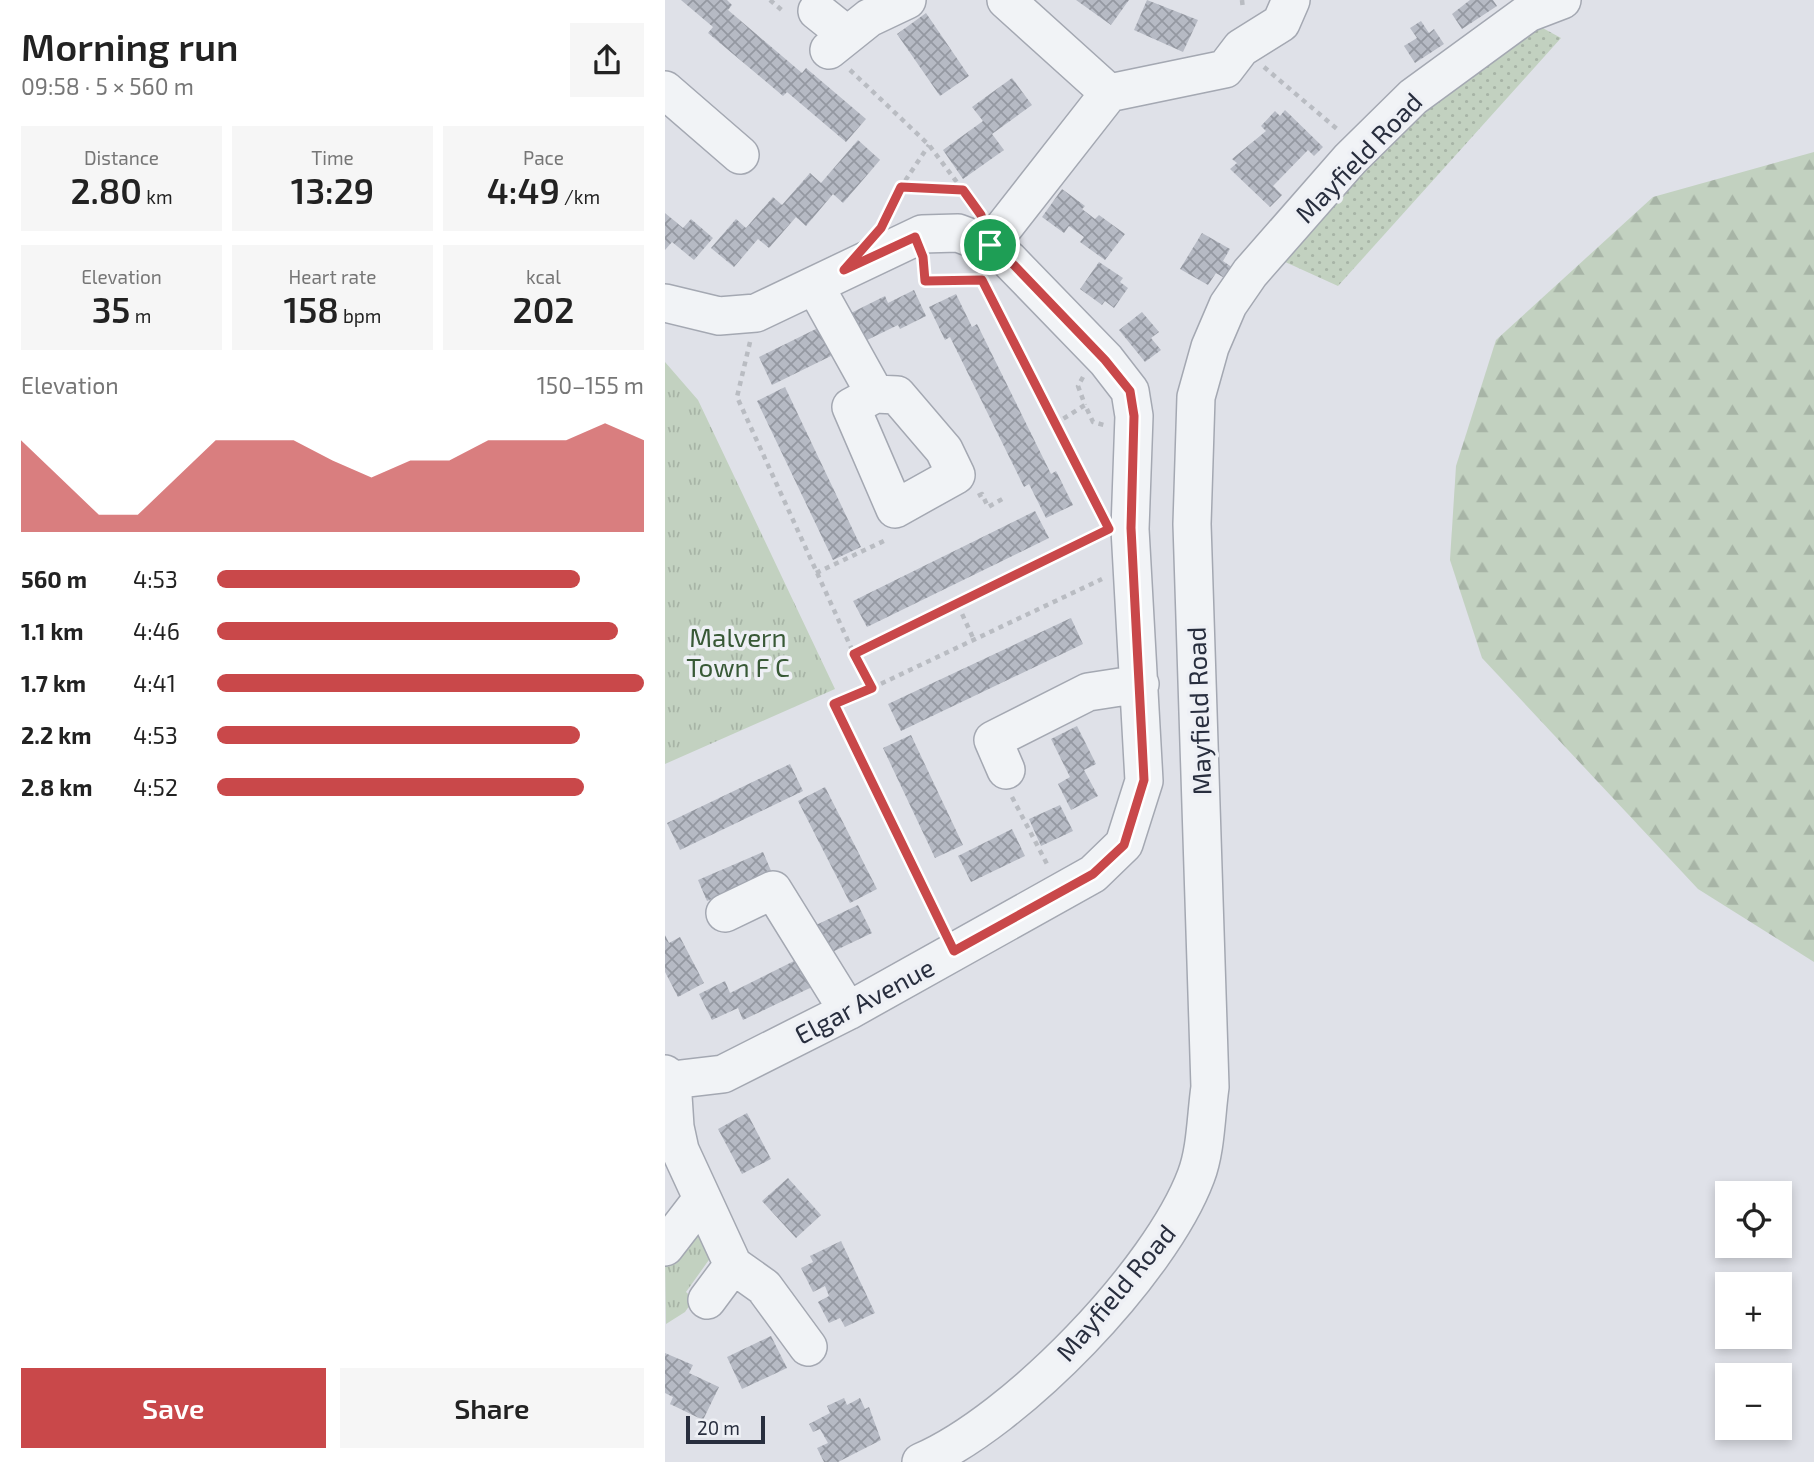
<!DOCTYPE html>
<html lang="en">
<head>
<meta charset="utf-8">
<style>
	:root { --surface:#fff; --page:#f6f6f6; --text:#222; --muted:#767676; --accent:#c9484a }
	body { margin:0; font-family:"Exo 2",sans-serif; background:var(--page); color:var(--text); height:100vh; display:flex; flex-direction:column; font-size:26px; white-space:nowrap }
	* { box-sizing:border-box; margin:0 }
	p { font-size:23px; color:var(--muted) }
	.icon { flex:none; width:38px; height:38px; fill:none; stroke:currentColor; stroke-width:2; stroke-linecap:round; stroke-linejoin:round }
	.map { position:relative; flex:1; overflow:hidden }
	.panel { display:flex; flex-direction:column; background:var(--surface); width:665px }
	.panel>* { flex:none }
	.tools { position:absolute; left:1050px; top:1181px; display:grid; gap:14px }
	.tools a { display:grid; place-items:center; width:77px; height:77px; border-radius:0px; background:var(--surface); box-shadow:0 4px 10px #0003; font-size:35px }
	.scale { position:absolute; left:21px; bottom:18px; width:79px; box-sizing:border-box; padding-left:7px; border:4px solid #282e3e; border-top:0; font-size:19px; line-height:24px; white-space:nowrap; color:#282e3e; -webkit-text-stroke:5px #eef0f5; paint-order:stroke }
	.pin { position:absolute; display:grid; place-items:center; width:60px; height:60px; color:#fff; margin:-30px; border:4px solid #fff; border-radius:50%; box-shadow:0 2px 7px #0007 }
	.round { display:grid; place-items:center; flex:none; width:74px; height:74px; border-radius:0px; background:var(--page) }
	.summary { display:flex; align-items:center; justify-content:space-between; height:119px; padding:0 21px }
	h1 { font-size:38px; font-weight:600; line-height:52px }
	.figures { display:grid; grid-template-columns:repeat(3,1fr); gap:10px; height:119px; padding:7px 21px }
	.figures div { display:grid; align-content:center; border-radius:0px; background:var(--page); text-align:center }
	.figures b { font-size:35px; font-weight:600 }
	.figures small { font-size:19px; font-weight:400 }
	.figures p { font-size:19px }
	.chart { height:196px; padding:14px 21px }
	.chart p { display:flex; justify-content:space-between }
	.chart svg { width:100%; height:126px; margin-top:7px; fill:var(--accent); opacity:.7 }
	.primary-button { display:flex; gap:14px; margin-top:auto; padding:14px 21px }
	.primary-button a { flex:1; height:80px; border-radius:0px; background:var(--accent); color:#fff; font-size:28px; font-weight:600; line-height:80px; text-align:center }
	.primary-button a+a { background:var(--page); color:var(--text) }
	ul { padding:0 21px; list-style:none; font-size:23px }
	li { display:grid; grid-template-columns:112px 84px 1fr; align-items:center; height:52px }
	li i { height:18px; border-radius:9px; background:var(--accent) }
	main { display:flex; flex:1; min-height:0 }
	.map>svg:first-child { display:block }
</style>
</head>
<body>
<main>
<section class="panel">
<div class="summary"><div><h1>Morning run</h1><p>09:58 · 5 × 560 m</p></div><a class="round"><svg class="icon" aria-label="share" viewBox="0 0 24 24"><path d="M12 15V3M7 8l5-5 5 5M5 13v7h14v-7"/></svg></a></div>
<div class="figures">
<div><p>Distance</p><b>2.80<small> km</small></b></div>
<div><p>Time</p><b>13:29</b></div>
<div><p>Pace</p><b>4:49<small> /km</small></b></div>
</div>
<div class="figures">
<div><p>Elevation</p><b>35<small> m</small></b></div>
<div><p>Heart rate</p><b>158<small> bpm</small></b></div>
<div><p>kcal</p><b>202</b></div>
</div>
<div class="chart"><p><span>Elevation</span>150–155 m</p>
<svg viewBox="0 0 160 44" preserveAspectRatio="none"><path d="M0 44V12L10 25L20 38L30 38L40 25L50 12L60 12L70 12L80 19L90 25L100 19L110 19L120 12L130 12L140 12L150 6L160 12V44z"/></svg>
</div>
<ul>
<li><b>560 m</b>4:53<i style="width:85%"></i></li>
<li><b>1.1 km</b>4:46<i style="width:94%"></i></li>
<li><b>1.7 km</b>4:41<i style="width:100%"></i></li>
<li><b>2.2 km</b>4:53<i style="width:85%"></i></li>
<li><b>2.8 km</b>4:52<i style="width:86%"></i></li>
</ul>
<div class="primary-button"><a>Save</a><a>Share</a></div>
</section>
<div class="map">
<svg width="1149" height="1462" viewBox="0 0 1149 1462">
	<defs>
		<pattern id="grass-dots" width="8" height="8" patternUnits="userSpaceOnUse" patternTransform="scale(1.75)"><rect width="8" height="8" fill="#c2d1c0"/><path d="M2 2h.1M6 6h.1" fill="none" stroke="#a7b4a6" stroke-width="1.8" stroke-linecap="round"/></pattern>
		<pattern id="forest-firs" width="22" height="20" patternUnits="userSpaceOnUse" patternTransform="scale(1.75)"><rect width="22" height="20" fill="#c2d1c0"/><path d="M5 1l3.5 6h-7zM16 11l3.5 6h-7z" fill="#a7b4a6"/></pattern>
		<pattern id="park-tufts" width="24" height="20" patternUnits="userSpaceOnUse" patternTransform="scale(1.75)"><rect width="24" height="20" fill="#c2d1c0"/><path d="M3 7l-1-3M5 7V3M7 7l1-3M15 17l-1-3M17 17v-4M19 17l1-3" fill="none" stroke="#a7b4a6"/></pattern>
		<pattern id="building-cross-hatch" width="8" height="8" patternUnits="userSpaceOnUse" patternTransform="scale(1.75)"><rect width="8" height="8" fill="#b6bac4"/><path d="M0 0l8 8M0 8l8-8" fill="none" stroke="#9498a1"/></pattern>
	</defs>
	<rect width="100%" height="100%" fill="#dfe1e8"/>
	<path fill="url(#grass-dots)" d="M874 26 896 38 673 286 618 261 739 126Z"/>
	<path fill="url(#forest-firs)" d="M1149 152V962L1033 889 817 658 785 560 791 466 831 340 988 197Z"/>
	<path fill="url(#park-tufts)" d="M0 362 33 400 170 689 0 764Z
		M28 1218 46 1257 21 1292 29 1299 20 1312 1 1324 0 1254Z"/>
	<path fill="url(#building-cross-hatch)" d="M16 0H62L67 5 63 10 137 73 141 68 201 119 181 142 122 92 118 96 43 33 48 27Z
		M411 0H464L446 25Z
		M482 0 533 20 518 52 469 30Z
		M805 0H828L832 6 797 29 787 14Z
		M261 13 304 76 275 96 232 34Z
		M756 21 764 33 769 29 779 44 750 63 739 46 752 38 745 28Z
		M347 78 367 105 327 134 339 150 298 179 278 150 318 121 307 107Z
		M620 110 658 147 649 156 643 150 608 186 617 195 605 207 565 169 572 163 567 159 601 131 596 126 610 111 615 116Z
		M193 140 215 160 178 203 168 194 141 226 131 217 104 248 93 239 69 267 46 248 71 219 81 228 108 197 117 205 145 173 156 183Z
		M397 189 420 206 417 209 430 219 434 215 460 234 440 260 415 242 419 237 404 226 399 233 377 217Z
		M0 213 18 228 26 219 48 238 29 260 7 242 0 250Z
		M537 233 565 249 558 261 568 268 561 279 551 273 543 285 515 269Z
		M434 262 458 278 455 282 463 288 449 308 440 301 437 305 415 289Z
		M249 290 261 316 235 329 233 325 196 343 182 315 220 296 223 303Z
		M291 294 307 327 312 324 386 474 391 471 408 505 381 518 364 484 359 487 285 337 280 340 264 307Z
		M477 312 494 332 486 338 496 350 480 362 454 330Z
		M157 326 170 354 107 385 94 357Z
		M120 387 196 547 168 560 92 401Z
		M370 511 384 538 202 627 188 601Z
		M406 618 418 644 236 731 223 704Z
		M412 726 431 764 419 770 433 796 406 810 393 784 405 777 386 739Z
		M246 735 298 845 270 858 218 748Z
		M125 764 138 791 15 850 2 823Z
		M160 787 212 889 185 903 133 801Z
		M395 805 408 831 376 846 364 819Z
		M347 829 360 856 306 882 293 856Z
		M98 852 107 873 42 901 33 880Z
		M193 905 207 933 163 954 149 926Z
		M0 935 4 943 15 937 39 983 13 997 0 972Z
		M133 959 147 987 78 1020 73 1008 47 1020 34 994 60 981 65 993Z
		M82 1113 106 1159 77 1174 53 1129Z
		M123 1178 156 1215 131 1238 97 1201Z
		M176 1241 210 1313 180 1327 175 1318 164 1323 153 1302 164 1296 160 1286 148 1292 136 1268 148 1262 145 1256Z
		M106 1336 122 1368 77 1389 62 1357Z
		M0 1353 28 1365 24 1373 54 1387 38 1420 5 1404 8 1397 0 1393Z
		M179 1398 182 1405 195 1398 200 1409 204 1407 216 1440 173 1462H159L152 1448 163 1443 155 1429 148 1432 144 1424 165 1413 162 1406Z"/>
	<g fill="none" stroke-linecap="round" stroke-linejoin="round">
		<defs>
			<path id="minor" d="M341 0 444 93
				M152 11 182 35
				M164 50 204 18 242 0
				M0 90 75 155
				M325 245 444 93 560 69 576 48 616 23 626 0
				M150 286 210 394 186 407 230 509 291 475 279 450 232 395 210 394
				M0 303 54 316 91 313 257 234 293 233 325 245 344 260 441 360 465 391 469 416 465 529 479 781 459 844 428 874 183 1011 58 1074 7 1080 0 1074
				M341 770 328 740 423 692 475 684
				M60 913 108 890 183 1011
				M7 1080 10 1127 15 1150 68 1265 99 1287 143 1347
				M0 1247 37 1199
				M42 1300 68 1265
				M256 1462C351 1421 495 1272 531 1176 541 1150 541 1115 545 1087L527 524 531 397 545 347 563 305 585 273 685 159 748 97 863 13 897 0"/>
		</defs>
		<use href="#minor" stroke="#a4a8b2" stroke-width="40"/>
		<path stroke="#b9bcc2" stroke-width="4.5" stroke-dasharray="5 5" stroke-linecap="butt" d="M105 0 120 13
			M577 0 578 10
			M599 67 672 129
			M185 70 264 145 309 205
			M237 187 298 190
			M222 216 236 187 264 145
			M259 266 260 281 317 280
			M317 281 434 510
			M85 342 72 397 189 654
			M418 377 413 386 420 405
			M390 424 420 405 428 422 439 425
			M313 496 317 494 323 507 341 497
			M151 573 223 539
			M293 605 309 640
			M207 688 437 579
			M347 797 382 864
			M276 925 168 704 207 688 189 654 435 534"/>
		<use href="#minor" stroke="#f1f3f6" stroke-width="37"/>
	</g>
	<g fill="none" stroke-linecap="round" stroke-linejoin="round">
		<defs>
			<path id="route" d="M236 187 298 190 316 215 325 245 344 260 440 360 465 391 469 416 466 528 479 780 459 845 428 874 289 951 169 704 207 688 189 654 444 529 317 280 260 281 258 257 250 237 179 270 216 228Z"/>
		</defs>
		<use href="#route" stroke="#fff" stroke-width="14"/>
		<use href="#route" stroke="#c9484a" stroke-width="9"/>
	</g>
	<g text-anchor="middle" dominant-baseline="central" stroke-width="7" stroke-linejoin="round" paint-order="stroke">
		<g font-size="26" fill="#282e3e" stroke="#eef0f5">
			<text transform="translate(693 157) rotate(-46)">Mayfield Road</text>
			<text transform="translate(533 711) rotate(-92)">Mayfield Road</text>
			<text transform="translate(199 1000) rotate(-28)">Elgar Avenue</text>
			<text transform="translate(450 1292) rotate(-50)">Mayfield Road</text>
		</g>
		<g font-size="26" fill="#385936" stroke="#eef0f5">
			<text x="73" y="636">Malvern<tspan x="73" dy="30">Town F C</tspan></text>
		</g>
	</g>
</svg>
<div class="tools">
<a><svg class="icon" aria-label="locate" viewBox="0 0 24 24"><circle cx="12" cy="12" r="6"/><path d="M12 2v4M12 18v4M2 12h4M18 12h4"/></svg></a>
<a>+</a>
<a>−</a>
</div>
<div class="scale">20 m</div>
<div class="pin" style="left:325px;top:245px;background:#1e9e55"><svg class="icon" aria-label="arrive" viewBox="0 0 24 24"><path d="M6 21V4h12l-3 4 3 4H6"/></svg></div>
</div>
</main>
</body>
</html>
